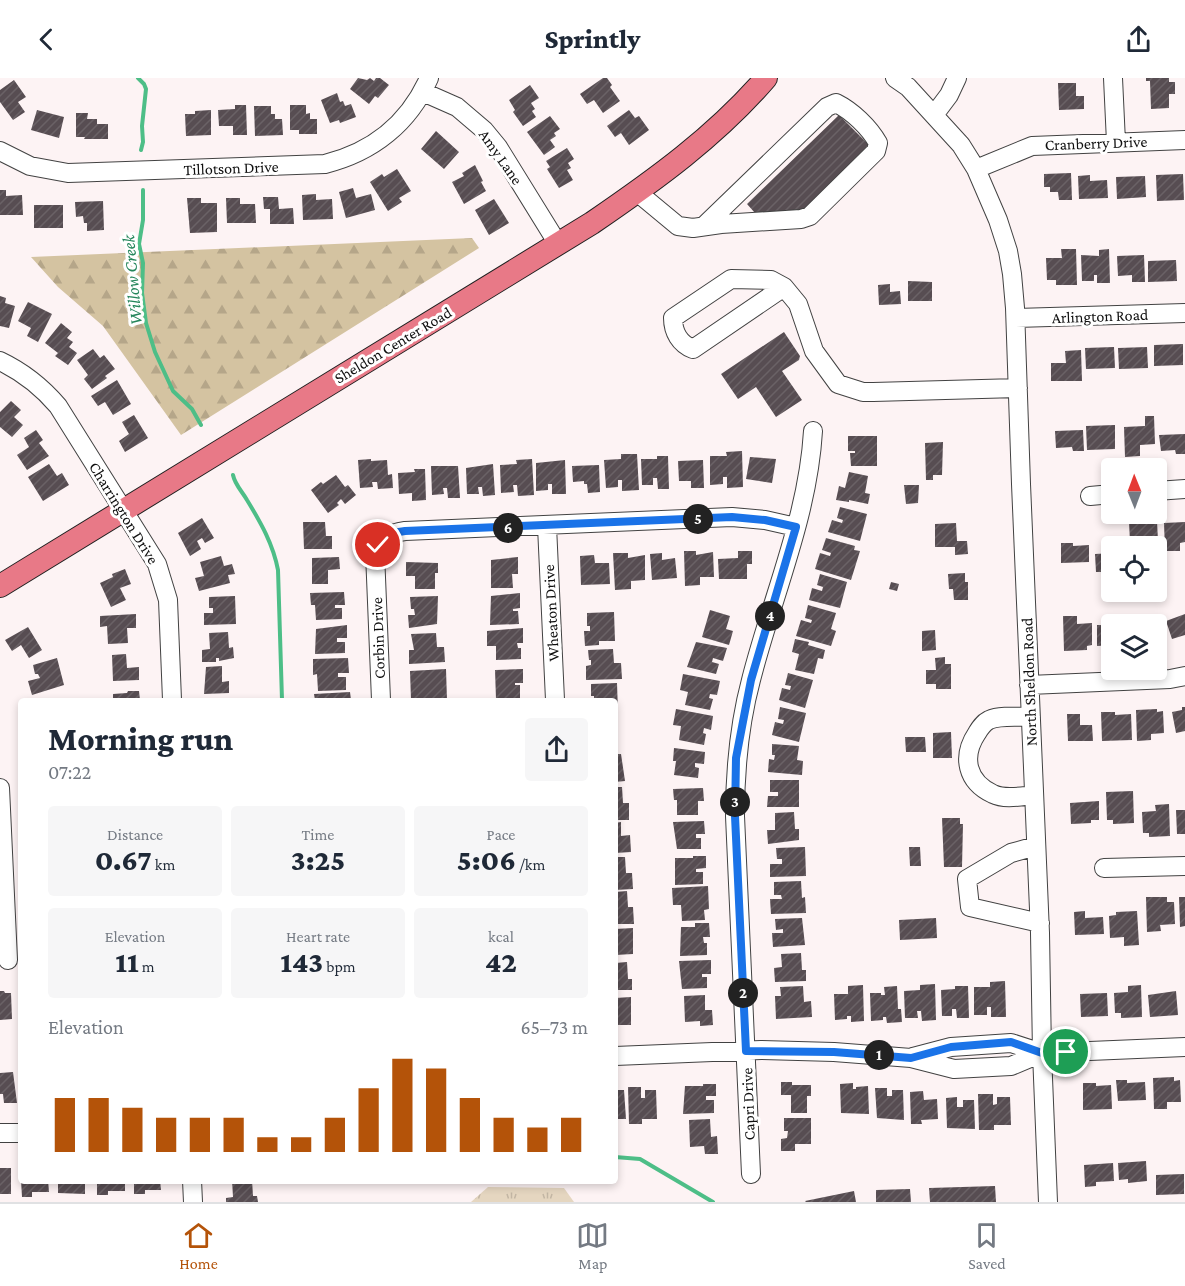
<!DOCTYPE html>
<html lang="en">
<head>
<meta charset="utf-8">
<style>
	:root { --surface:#fff; --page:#f6f6f7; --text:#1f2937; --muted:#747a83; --line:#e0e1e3; --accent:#b45309 }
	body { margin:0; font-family:"Crimson Pro",serif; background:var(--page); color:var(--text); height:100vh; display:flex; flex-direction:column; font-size:22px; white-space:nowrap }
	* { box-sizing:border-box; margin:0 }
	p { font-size:20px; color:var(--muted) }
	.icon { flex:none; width:33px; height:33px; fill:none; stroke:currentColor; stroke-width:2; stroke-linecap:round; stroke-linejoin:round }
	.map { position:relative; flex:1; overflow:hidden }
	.drawer { position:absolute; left:18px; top:620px; width:600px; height:486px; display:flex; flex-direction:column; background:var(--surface); border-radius:6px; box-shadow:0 3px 9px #0003 }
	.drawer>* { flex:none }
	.needle { width:39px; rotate:359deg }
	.fabs { position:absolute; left:1101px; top:380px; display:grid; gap:12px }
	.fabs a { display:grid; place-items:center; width:66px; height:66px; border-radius:6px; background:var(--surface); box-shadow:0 3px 9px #0003; font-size:30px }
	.pin { position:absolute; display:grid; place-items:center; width:51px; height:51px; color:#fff; margin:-26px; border:3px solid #fff; border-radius:50%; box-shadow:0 2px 6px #0007 }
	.km { position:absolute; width:30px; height:30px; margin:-15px; border-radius:50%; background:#222; color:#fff; font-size:16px; line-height:30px; text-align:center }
	.round { display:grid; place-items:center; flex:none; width:63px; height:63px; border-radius:6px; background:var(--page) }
	.summary { display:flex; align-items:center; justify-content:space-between; height:102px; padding:0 30px }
	h1 { font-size:33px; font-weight:800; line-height:45px }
	.metrics { display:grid; grid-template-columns:repeat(3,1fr); gap:9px; height:102px; padding:6px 30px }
	.metrics div { display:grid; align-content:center; border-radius:6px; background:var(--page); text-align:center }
	.metrics b { font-size:30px; font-weight:800 }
	.metrics small { font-size:16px; font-weight:400 }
	.metrics p { font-size:16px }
	.chart { height:168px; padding:12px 30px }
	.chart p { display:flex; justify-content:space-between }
	.chart svg { width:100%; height:108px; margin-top:6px; stroke:var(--accent); stroke-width:6 }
	header { display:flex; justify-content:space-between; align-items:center; height:78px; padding:0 30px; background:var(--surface); font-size:27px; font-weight:800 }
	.menu { display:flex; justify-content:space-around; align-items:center; height:84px; border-top:2px solid var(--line); background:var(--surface); font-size:16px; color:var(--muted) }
	.menu a { display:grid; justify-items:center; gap:3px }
	.menu .current { color:var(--accent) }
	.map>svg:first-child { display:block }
</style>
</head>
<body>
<header><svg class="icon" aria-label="back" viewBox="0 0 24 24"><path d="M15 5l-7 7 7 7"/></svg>Sprintly<svg class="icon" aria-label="share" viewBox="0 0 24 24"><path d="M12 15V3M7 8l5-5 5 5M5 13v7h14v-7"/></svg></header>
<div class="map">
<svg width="1185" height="1124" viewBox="0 0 1185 1124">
	<defs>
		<pattern id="grass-tufts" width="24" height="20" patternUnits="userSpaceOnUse" patternTransform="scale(1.5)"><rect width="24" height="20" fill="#e5d6c0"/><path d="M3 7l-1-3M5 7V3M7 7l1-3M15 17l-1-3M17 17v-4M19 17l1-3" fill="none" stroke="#c3b6a4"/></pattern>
		<pattern id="forest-firs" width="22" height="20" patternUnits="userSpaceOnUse" patternTransform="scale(1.5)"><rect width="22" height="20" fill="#d4c3a1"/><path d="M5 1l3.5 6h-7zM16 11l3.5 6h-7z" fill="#b5a689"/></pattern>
		<pattern id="building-hatch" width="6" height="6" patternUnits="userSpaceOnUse" patternTransform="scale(1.5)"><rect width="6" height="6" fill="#574d52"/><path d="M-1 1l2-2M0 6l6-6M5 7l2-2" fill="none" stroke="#6a6266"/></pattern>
	</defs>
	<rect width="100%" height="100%" fill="#fdf3f4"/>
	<path fill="url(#grass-tufts)" d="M488 1109 564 1110 574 1124H471Z"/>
	<path fill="url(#forest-firs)" d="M472 160 479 170 181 357 103 248 58 209 31 179Z"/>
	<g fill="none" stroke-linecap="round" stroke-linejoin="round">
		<path stroke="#4dbe87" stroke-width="4" d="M138 0 144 6 146 11 142 48 143 64 141 72
			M143 112V142L139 166 143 185 142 215 146 245 155 274 173 313 192 331 201 347
			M233 397C235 407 242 413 247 422 261 445 273 466 278 492L282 622
			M615 1079 640 1081 713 1124"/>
	</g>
	<path fill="url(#building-hatch)" d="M358 0 367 2 370 0 374 3 376 0H380L389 7 378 20 375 18 369 26 350 11Z
		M603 0H607L612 7 610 9 620 23 603 35 594 22 587 26 580 16Z
		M1146 0H1169V4H1175V16H1169V30L1151 31 1150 3H1146Z
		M14 2 26 19 18 24 25 34 13 42 0 24V12Z
		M1058 5H1076V18H1084V31L1059 32Z
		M530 7 539 20 531 25 535 31 532 33 536 39 523 48 513 34 515 32 509 22Z
		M337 15 340 24 343 23 345 28 351 26 356 39 340 45 339 42 330 45 321 22Z
		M235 27H246L247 57H233V48H219L218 32 235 31Z
		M290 27H306V36L310 35V41H317V56H299V52H290Z
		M254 28H271V36H275V41H282L283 57 255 58Z
		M37 32 64 39 59 60 31 52Z
		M211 32V57L186 58 185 36H195V33Z
		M629 32 635 40 639 38 649 52 629 67 621 55 615 59 607 48Z
		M76 35H88L87 41H97V46H108V61H84L85 59H76Z
		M839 37 869 67 803 133 755 135 747 126Z
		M550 38 560 51 554 55 556 58 550 62 555 69 544 77 527 54Z
		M436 53 459 74 444 91 421 71Z
		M567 70 574 81 568 85 571 90 567 92 573 102 559 110 547 91 550 89 546 83Z
		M475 87 483 103 481 104 486 113 464 126 452 104 464 98 462 95Z
		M397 91 411 113 399 120 402 124 388 133 370 104 382 96 384 99Z
		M1071 95 1072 122H1059L1058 114H1050V109H1044V96Z
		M1183 96 1184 122 1157 123 1156 97Z
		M1090 97V103L1107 102 1108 120 1079 121 1078 98Z
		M1145 98 1146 119 1117 121 1116 99Z
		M353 110 356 120 371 116 375 132 346 140 339 114Z
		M0 112H6V118L22 117 23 137H0Z
		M316 116V122L332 121 333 141 303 142 302 117Z
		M263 119H278L279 131 293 130 294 146H270V131H264Z
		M187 120H201V125H217V154L190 155Z
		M226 120H240V126H255L256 145H227Z
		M494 121 509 145 489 157 475 132Z
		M103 123 104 152 87 153V145H84L83 138 76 139 75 124Z
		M34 127H63V150H34Z
		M1061 171H1076L1077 207H1056V202H1047L1046 180H1062Z
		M1109 171 1110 205H1097V197H1094V203H1082L1081 177 1099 178V172Z
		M1144 177 1145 204H1132V197L1118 198 1117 178Z
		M1176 182 1177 203 1148 204V183Z
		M908 203 932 204V223H908Z
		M890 206V214L900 213 901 226 879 227 878 207Z
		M0 218 6 220 5 225 15 228 9 250 0 248Z
		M28 224 52 236 38 264 27 258 31 250 18 243Z
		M61 245 72 254 67 260 73 264 69 269 77 275 68 287 55 278 58 275 45 265Z
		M784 254 800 278 799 282 782 293 802 322 776 339 756 309 738 321 721 296Z
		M1183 266V287L1154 288V267Z
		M1114 269 1115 290 1086 291 1085 270Z
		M1147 269 1148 290 1119 291 1118 270Z
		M93 271 100 280 104 277 115 291 105 298 107 300 92 311 84 301 88 297 77 282Z
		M1081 272 1082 303H1051V285H1066L1065 273Z
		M117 302 131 326 113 337 105 324 98 328 91 318Z
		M11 323 21 332 14 339 23 347 12 359 0 349V334Z
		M134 337 148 360 125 374 119 363 129 356 122 344Z
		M1145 338H1154L1155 366 1140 367V378L1125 379 1124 349 1145 348Z
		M1115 347V371L1087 372 1086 348Z
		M36 352 43 362 39 365 49 378 27 392 17 377 29 369 24 360Z
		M1083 352 1084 373H1073L1072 369 1056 370 1055 353Z
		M1185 356V376H1176L1175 372 1161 373 1159 357Z
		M848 358H877V388H851L850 375H855V373H848Z
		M943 364 942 397H933V402H926L925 365Z
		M742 373 743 409 727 410V399H723V406L710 407V378H727L726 374Z
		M621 376H637L639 412 622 413V402H618V409L606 410 604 382 621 381Z
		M657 378H668L669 411H658L657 400H653V407H642L641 381H657Z
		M750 379 776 381 772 405 746 401Z
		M371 381V383L387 382 388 397 392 396 393 410 378 411 377 404H372L373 409 360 410 358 382Z
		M532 381 534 417 518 418 517 407H513L514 414 501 415 500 387 517 386 516 382Z
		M565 382 566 416H552V406H548V412L536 413V385Z
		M703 382 704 410H691V403H679L678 383Z
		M49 386 57 398 62 395 69 407 43 423 28 399Z
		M493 386 495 417 483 418 482 409H478L479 416H467L466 390Z
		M599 387 600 414 588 415 587 406H584V403L573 404 572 388Z
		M431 388H458L460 420H448L447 410H443L444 416 432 417Z
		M414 391H425L426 422 412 423V415L399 416 398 395 415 394Z
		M849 394 868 398 865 415 870 416 868 426 849 422V424L836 422 839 408 845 410Z
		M336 397 345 409 348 407 356 417 345 426 341 421 337 425 339 427 328 435 311 412 321 404 323 406Z
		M904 407H919L918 425 906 426Z
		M840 429 867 436 860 463 828 454 832 442 842 445 843 442 837 440Z
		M202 440 214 460 205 465 202 460 197 463 201 471 190 478 178 455Z
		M1157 443 1158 463 1130 464 1129 444Z
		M303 444H325L326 458H332V471H304Z
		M1185 444V464L1180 465V473H1165L1164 445Z
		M956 445 957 463H967L968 476 955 477V469H935V446Z
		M826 460 855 468 854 472 860 473 851 502 815 491 820 475 830 478 831 475 822 472Z
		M1125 463V468H1110L1109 464Z
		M1061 465H1073V468L1089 467V484L1061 485Z
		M684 473H696V477L713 474 714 499H700V507L685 508Z
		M738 473H752V486H747V501H719L718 481 738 480Z
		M613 475H628V480L645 477V502L631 503V511L615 512Z
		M662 475V482L675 480 677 500 652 502 650 476Z
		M1112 475V494H1096L1095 476Z
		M594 477 595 485H609L610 506 581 507 580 478Z
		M221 478 224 488 232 486 235 496 228 497 230 505 199 513 195 500 204 498 200 484Z
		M339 479 340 491 328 492V506H312V480Z
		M518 479V496H512L513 510H491V482Z
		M406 484 438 485V495H435V511H415V498H406Z
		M125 491 131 506 120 510 126 522 111 529 100 505 113 499 112 496Z
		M965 495V504H968V522H954L953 511H949L948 496Z
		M820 496 847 504 840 530 809 522 812 510 822 513 823 509 817 507Z
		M891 504 899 506 897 513 889 511Z
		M344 514 345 527H335V530H342V541L316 542 315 527H311L310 515Z
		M520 515V530L513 531V533H518L519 546 490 547 491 518Z
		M235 518 236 546 204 547V535H213V530H209V519Z
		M438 518 437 546 409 550 408 537H415L414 531H411L410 519Z
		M808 527 836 535 831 551 836 553 831 568 796 558 801 542 811 545 812 542 805 540Z
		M710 532 730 538 726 551 733 553 729 567 702 559Z
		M614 534 615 563H599V567L585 568 584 553H590V548H587V535Z
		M136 536V550H127L128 565 108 566 107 548 100 549V538Z
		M1185 536V557L1172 561 1166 543Z
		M1063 538H1077V546L1092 545V567L1087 568V572L1064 573Z
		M347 547V560H337V564H345V575L315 576 316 551Z
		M1097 547H1112V567L1097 568Z
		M1156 548H1160L1161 569 1156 570Z
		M28 549 42 572 29 580 21 567 12 573 5 562Z
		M523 550V565H517L518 570H521V581L496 582V568H487V553Z
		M935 552 936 572 922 573V553Z
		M228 554 229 570 233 569 234 580 219 583V580H216V584H202V572L210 571 209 555Z
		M436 555 437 569H444L445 584 409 586V572H414L411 556Z
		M795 561 809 564 808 567 825 572 823 581 818 580 814 596 795 592 799 576 792 574Z
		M696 564 727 570 723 583 713 580 712 584 719 586 716 596 687 589Z
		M613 571 614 585H621L622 601 586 602V588L591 587V582H589L588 572Z
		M126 576 127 590 139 589V602L113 603 112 577Z
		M945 579V586H951V611H936V606H926V592H936L935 580Z
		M57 580 64 607 32 617 28 603 40 600 38 596H35L33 587Z
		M348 580 349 595H338V599H346V612L318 613 317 596 313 597V581Z
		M222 588V604L229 603V615L204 616 206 589Z
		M446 591 447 622H411L410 593Z
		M523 591V605H515V607H520V620L496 621 495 592Z
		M788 595 813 602 805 630 779 622 782 610 790 612 791 608 785 607Z
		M683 596 720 603 717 617 710 616 709 620 713 621 710 632 685 627 688 614 680 612Z
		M617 605 618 634H615V622H594V618H591V606Z
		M128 613H139L140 622H113V616L127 615Z
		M350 614 351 622H315L314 616Z
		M780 629 806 635 799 664 772 657 775 644 783 646 784 642 778 641Z
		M1182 629H1185V653L1176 655 1172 634 1182 632Z
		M676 631 713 638 711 652 704 650 703 655 706 656 704 667 679 662 681 648 673 647Z
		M1157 631V634L1163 633 1164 655 1151 656V662L1137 663 1136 632Z
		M1101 634H1115V637L1131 636 1132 662 1102 663Z
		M1067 636H1080V647H1092L1093 663H1068Z
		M615 641H617L618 668H615Z
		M951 654 952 680H933V655Z
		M905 659H925L926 674H906Z
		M772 666 799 668 797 682 803 683 802 697 768 694 769 681 774 682 775 677H772Z
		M674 670 705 674 704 686 695 685V689L699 690 698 700 674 697 676 683H673Z
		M615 676H621L625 703 615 704Z
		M770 702H799V729H767L768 718H778V714H770Z
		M615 709H622L623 725H629V742H615Z
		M703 710 704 723H698V737H677V722H674L673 711Z
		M1133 713 1134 745 1113 746V742H1107L1106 714Z
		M1099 723V742H1091V745L1071 746 1070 725Z
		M1169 726 1170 758 1149 759V755H1143L1142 734 1156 733 1155 727Z
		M1176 732H1185V756H1177Z
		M794 734 795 751H799V762L768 766 767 752H775V735Z
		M942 740H960V746H963L962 789H944Z
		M704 743 705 756H696V760H701V771H677L673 744Z
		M621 744V758L630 757 631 774 615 775V745Z
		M805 769 806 798 770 799V786H782V781H777L776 770Z
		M909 769H920L921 788H910Z
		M693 778H706V790L696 791V794H703V806L675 807V780H693Z
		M615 779H625L626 795H632L633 811 615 812Z
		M801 803 802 820 805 819 806 835 771 836 770 821H782L781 817H774V804Z
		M708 808 709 831 704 832 705 842 682 843 681 827H673L672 810Z
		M627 813 628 829H633L634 846H615V814Z
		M1146 819H1167V824H1174L1175 846 1160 847 1161 853 1147 854Z
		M1179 819H1185V848L1180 849Z
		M1085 833V840L1103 839 1104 856 1075 857 1074 834Z
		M1137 833 1139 867 1124 868V859L1110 860 1109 838 1116 837V834Z
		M802 840 805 867 773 869 772 855H783V851L776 852 775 841Z
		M936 840 937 860 900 862 899 842Z
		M695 845H709L710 859H703L704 865H707V877L680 878 681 849H695Z
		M633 850V876L615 877V851Z
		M801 875 802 892H806V903L775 904 774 890 782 889 781 876Z
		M711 882V896H702V899H707V910L682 911 679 883Z
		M627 884 628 901H632V912H615V885Z
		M1005 903 1006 939H991V929H987V937H974V909H990V904Z
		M935 906 936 942 922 943 921 933H917L918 940H905L904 913 920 912V907Z
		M863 907 864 943 851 944V938H847V941L835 942 834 916H848V908Z
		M1141 907 1142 939 1121 940V935H1115L1114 915 1128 914V908Z
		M803 908 804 924 811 923 812 939 776 941 775 918H781L780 909Z
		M897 908 898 931H901L902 944 887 945 886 939H883V942L871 943 870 915H881V917H885L884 909Z
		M955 908H968L969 940H957L956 931H952V938H942L941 912 955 911Z
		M0 913H4L5 915H11L12 941 0 942Z
		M1176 913 1178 937 1150 939 1148 917Z
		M1107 915 1108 938 1081 939 1080 916Z
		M705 917V932H712L713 947 700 948V943L685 944 684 918Z
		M631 919V947H615V920Z
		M13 994 17 1025H4L3 1016H0V995Z
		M1174 999V1003L1180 1002 1181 1024H1167V1031H1154L1153 1000Z
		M1116 1002H1127V1005L1145 1004 1146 1022 1118 1023Z
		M781 1004H792V1007H811V1018H807V1035H791V1017H781Z
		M853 1005V1011H856V1009L868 1008 869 1036 841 1035 840 1006Z
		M1083 1005H1096V1008L1111 1007 1112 1031 1083 1032Z
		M703 1006H716V1018H706V1022H714V1035L683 1036 685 1008H703Z
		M628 1009H641V1020H645V1012H656L657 1041H642V1046H629Z
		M875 1010H887V1018H892V1012H903L904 1042 877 1040Z
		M615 1012H624L626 1041H615Z
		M923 1013 924 1022 937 1021 938 1041 921 1042 922 1046H911L910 1014Z
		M978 1016H993V1027L997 1026V1019H1010L1011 1047H994V1052H979Z
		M957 1019V1029H963V1022H974L975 1051 947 1050 946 1020Z
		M784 1040H811V1066H795V1073H781V1061L787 1060 788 1053H784Z
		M710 1041 711 1059 717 1058 718 1076H705L704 1068 690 1069 689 1042Z
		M1146 1083 1147 1103 1128 1105V1101L1119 1102 1118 1085Z
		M1113 1085 1114 1103 1096 1104V1108L1085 1109 1084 1087Z
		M0 1090H11V1116H0Z
		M1184 1096V1116L1156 1117V1097Z
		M21 1102H48L49 1114H32V1119H22Z
		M58 1102H85V1116L58 1115Z
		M97 1102H125V1113H108V1117H97Z
		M134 1102H160L161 1112H145V1116H134Z
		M232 1102H252L253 1118H257L258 1124H226V1120L233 1119Z
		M995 1108 996 1124H930L929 1110Z
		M910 1111 911 1124H876V1112Z
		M854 1113 856 1124H806L805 1123Z"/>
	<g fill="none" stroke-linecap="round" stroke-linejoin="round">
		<defs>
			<path id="minor" d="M895 0 908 9 961 67 976 91 998 142 1008 173 1012 196 1015 230 1021 406 1040 855 1042 975 1048 1124
				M1113 0 1116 64
				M423 14 457 29 484 52 498 69 558 166
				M934 37 949 17 957 0
				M0 73 30 88 68 95 325 86C373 74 409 45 429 0
				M976 91 1032 68 1185 62
				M637 114 678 148 693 150 721 146 801 141 810 138 876 73 878 65C869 49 852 33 836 25L827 29 704 148
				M784 209 693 271C680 266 673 254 673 240L731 201 771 202 784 209 798 226 814 273 838 306 863 314H873L1018 310
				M1016 240 1185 235
				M0 283C23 294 41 308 58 328L157 486 168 522 172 622
				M1156 413 1185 411
				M1090 418 1112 416
				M547 448 555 622
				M1029 607 1170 601 1185 598
				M381 622 375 475C381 460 390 455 405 453L732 439 765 442 796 449
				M1031 639C1019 639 1000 637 989 642 983 645 980 650 977 655 961 679 967 704 993 716 1005 722 1022 718 1034 717
				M0 710 8 882
				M1036 768 1011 775 967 801 970 829 1040 845
				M1104 790 1185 788
				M615 978 761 972 834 974 911 980 954 991 1011 988 1042 975 1185 969
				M913 979 951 969 1011 965 1042 975
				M0 1055H21
				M751 1096 735 738C735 692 739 647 751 602 772 519 808 439 813 353
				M192 1102 193 1124"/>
			<path id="major" d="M0 508 592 145C655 102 716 58 766 0"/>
		</defs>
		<use href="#minor" stroke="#424242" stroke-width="20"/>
		<use href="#major" stroke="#202020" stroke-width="24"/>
		<use href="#minor" stroke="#fff" stroke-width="18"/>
		<use href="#major" stroke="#e87987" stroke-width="22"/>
	</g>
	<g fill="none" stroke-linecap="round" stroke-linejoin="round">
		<defs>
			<path id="route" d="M378 467 393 455 405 453 732 439 765 442 796 449 751 602 736 680 735 738 746 973 834 974 911 980 951 969 1011 964 1042 975 1066 974"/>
		</defs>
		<use href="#route" stroke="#fff" stroke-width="12"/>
		<use href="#route" stroke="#1a73e8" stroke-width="8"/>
	</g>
	<g text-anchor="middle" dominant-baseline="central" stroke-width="6" stroke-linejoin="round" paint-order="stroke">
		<g font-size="16" fill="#0f0f0f" stroke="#fff">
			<text transform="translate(1096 65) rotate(-2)">Cranberry Drive</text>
			<text transform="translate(501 79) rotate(55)">Amy Lane</text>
			<text transform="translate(231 90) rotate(-2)">Tillotson Drive</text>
			<text transform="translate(1100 238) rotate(-2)">Arlington Road</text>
			<text transform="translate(393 267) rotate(-31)">Sheldon Center Road</text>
			<text transform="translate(124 435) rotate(58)">Charrington Drive</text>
			<text transform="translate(551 535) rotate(-93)">Wheaton Drive</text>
			<text transform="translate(378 560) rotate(-92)">Corbin Drive</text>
			<text transform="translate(1029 604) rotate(-92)">North Sheldon Road</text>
			<text transform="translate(748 1026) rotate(-92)">Capri Drive</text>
		</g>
		<g font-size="18" font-style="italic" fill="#25865b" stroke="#fff">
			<text transform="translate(132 202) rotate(-95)">Willow Creek</text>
		</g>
	</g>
</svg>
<div class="fabs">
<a><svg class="needle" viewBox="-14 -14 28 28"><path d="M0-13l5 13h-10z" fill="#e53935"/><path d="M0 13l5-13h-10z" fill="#747a83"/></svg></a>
<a><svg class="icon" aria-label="locate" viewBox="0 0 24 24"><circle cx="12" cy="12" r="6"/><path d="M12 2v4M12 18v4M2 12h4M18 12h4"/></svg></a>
<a><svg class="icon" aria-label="layers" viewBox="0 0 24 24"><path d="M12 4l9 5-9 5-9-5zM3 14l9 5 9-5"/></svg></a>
</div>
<div class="pin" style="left:1066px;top:974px;background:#1e9e55"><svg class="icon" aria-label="arrive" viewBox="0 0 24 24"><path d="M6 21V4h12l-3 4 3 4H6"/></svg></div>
<div class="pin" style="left:378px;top:467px;background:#d93025"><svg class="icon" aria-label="check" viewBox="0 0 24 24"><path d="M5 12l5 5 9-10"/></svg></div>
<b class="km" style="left:879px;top:977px">1</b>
<b class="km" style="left:743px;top:915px">2</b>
<b class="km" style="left:735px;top:724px">3</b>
<b class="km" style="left:770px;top:538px">4</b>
<b class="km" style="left:698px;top:441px">5</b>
<b class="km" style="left:508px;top:450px">6</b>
<section class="drawer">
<div class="summary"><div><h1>Morning run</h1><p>07:22</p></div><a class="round"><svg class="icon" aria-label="share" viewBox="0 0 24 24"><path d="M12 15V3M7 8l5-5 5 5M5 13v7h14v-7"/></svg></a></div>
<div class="metrics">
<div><p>Distance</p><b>0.67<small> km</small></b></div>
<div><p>Time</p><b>3:25</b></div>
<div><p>Pace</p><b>5:06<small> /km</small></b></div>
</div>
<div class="metrics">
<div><p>Elevation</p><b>11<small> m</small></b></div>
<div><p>Heart rate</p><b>143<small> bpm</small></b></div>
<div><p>kcal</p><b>42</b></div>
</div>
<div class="chart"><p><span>Elevation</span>65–73 m</p>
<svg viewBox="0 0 160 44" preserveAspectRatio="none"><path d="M5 44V22M15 44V22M25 44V26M35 44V30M45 44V30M55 44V30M65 44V38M75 44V38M85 44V30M95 44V18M105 44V6M115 44V10M125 44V22M135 44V30M145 44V34M155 44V30"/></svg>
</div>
</section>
</div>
<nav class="menu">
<a class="current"><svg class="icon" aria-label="home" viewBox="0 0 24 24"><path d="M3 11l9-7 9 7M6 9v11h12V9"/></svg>Home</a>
<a><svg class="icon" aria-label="map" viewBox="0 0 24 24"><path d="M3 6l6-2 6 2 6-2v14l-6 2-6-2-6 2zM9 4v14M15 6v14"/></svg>Map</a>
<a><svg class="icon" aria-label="saved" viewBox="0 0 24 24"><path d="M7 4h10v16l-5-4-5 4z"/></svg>Saved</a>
</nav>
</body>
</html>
